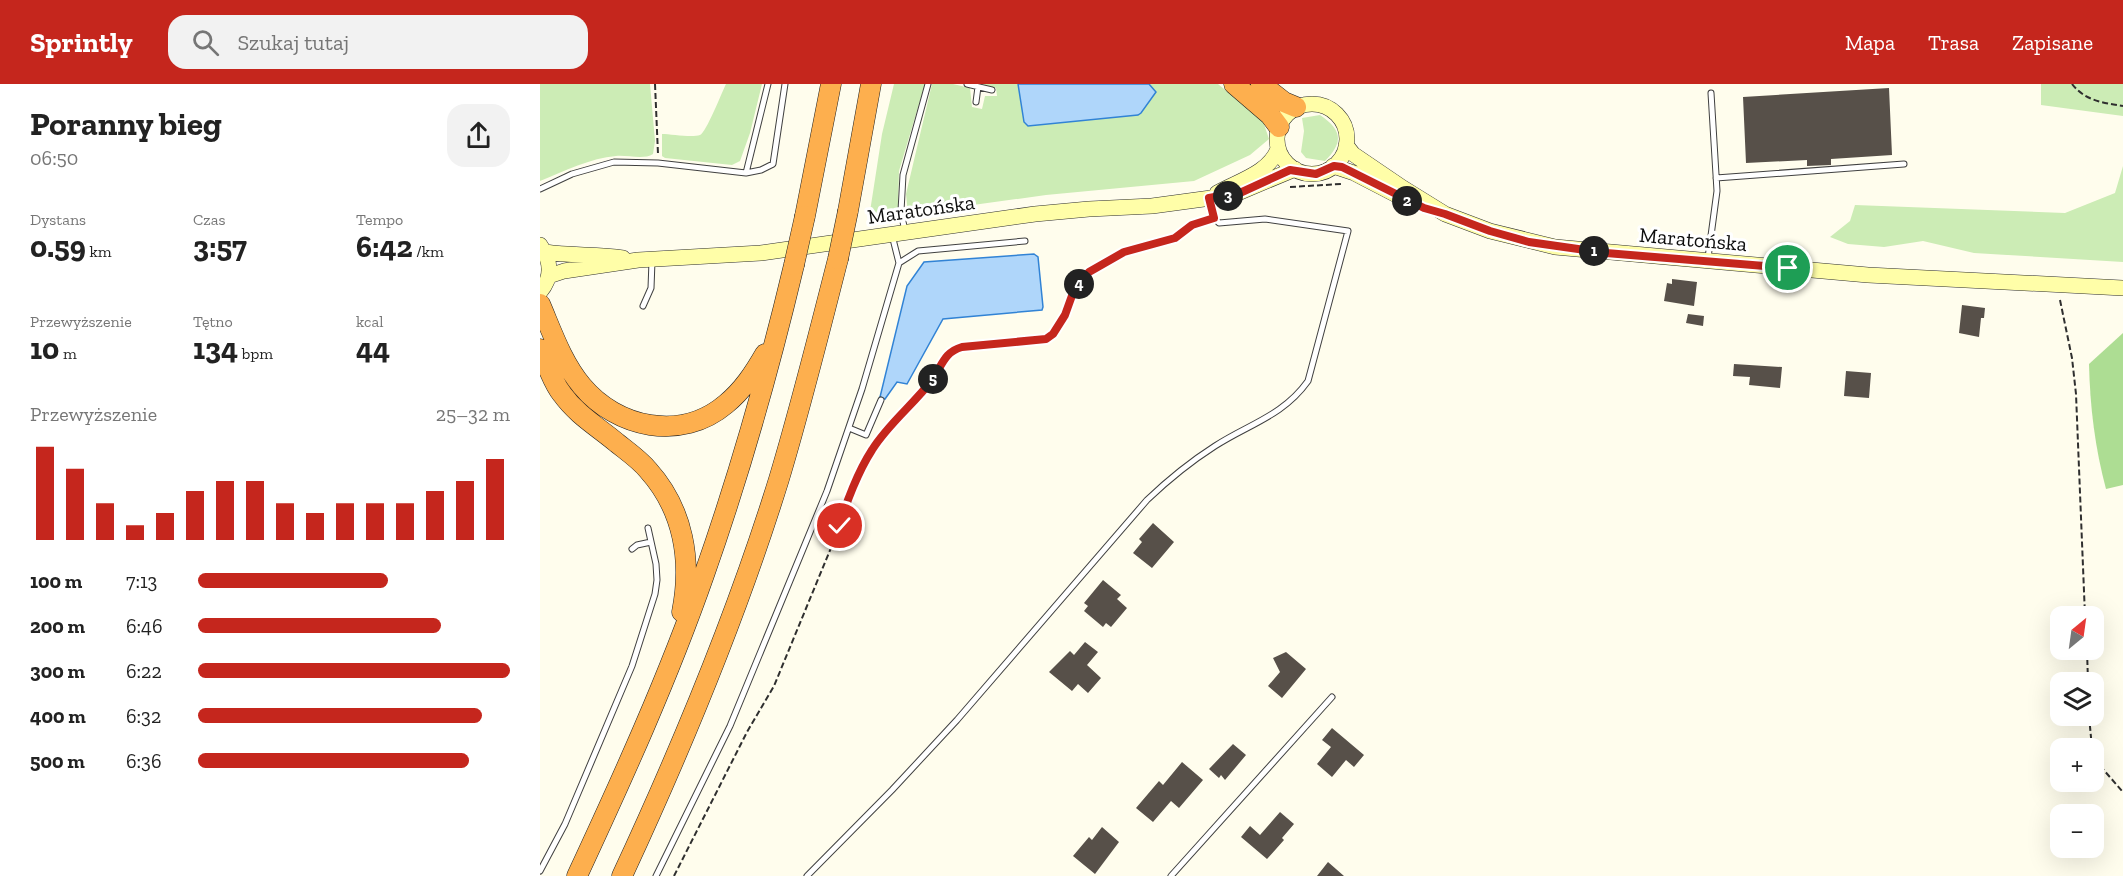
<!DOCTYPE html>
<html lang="pl">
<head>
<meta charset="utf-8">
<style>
	:root { --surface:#fff; --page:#f2f2f2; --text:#222; --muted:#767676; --accent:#c5261d }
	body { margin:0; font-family:"Zilla Slab",serif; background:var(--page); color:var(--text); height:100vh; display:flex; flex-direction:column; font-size:22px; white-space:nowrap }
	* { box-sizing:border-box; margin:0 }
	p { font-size:20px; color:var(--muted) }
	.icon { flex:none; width:33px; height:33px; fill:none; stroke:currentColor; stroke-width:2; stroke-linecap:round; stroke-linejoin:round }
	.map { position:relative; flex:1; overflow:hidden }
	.panel { display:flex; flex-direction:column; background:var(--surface); width:540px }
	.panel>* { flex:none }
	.needle { width:39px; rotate:29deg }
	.tools { position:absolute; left:1510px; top:522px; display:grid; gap:12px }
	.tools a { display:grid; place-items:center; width:54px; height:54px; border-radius:12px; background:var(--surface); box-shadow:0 6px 24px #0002; font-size:30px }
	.pin { position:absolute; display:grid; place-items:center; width:51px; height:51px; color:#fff; margin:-26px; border:3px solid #fff; border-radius:50%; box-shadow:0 2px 6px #0007 }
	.km { position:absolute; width:30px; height:30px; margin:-15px; border-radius:50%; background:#222; color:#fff; font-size:16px; line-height:30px; text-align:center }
	.round { display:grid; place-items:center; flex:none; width:63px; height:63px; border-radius:18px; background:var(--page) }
	.head { display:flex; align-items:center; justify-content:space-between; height:102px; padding:0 30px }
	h1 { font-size:33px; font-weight:800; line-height:45px }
	.metrics { display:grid; grid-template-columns:repeat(3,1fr); gap:9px; height:102px; padding:6px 30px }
	.metrics div { display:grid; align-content:center }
	.metrics b { font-size:30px; font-weight:800 }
	.metrics small { font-size:16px; font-weight:400 }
	.metrics p { font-size:16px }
	.chart { height:168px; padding:12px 30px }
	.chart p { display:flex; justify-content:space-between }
	.chart svg { width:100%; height:108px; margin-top:6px; stroke:var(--accent); stroke-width:6 }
	ul { padding:0 30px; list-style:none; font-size:20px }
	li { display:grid; grid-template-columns:96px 72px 1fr; align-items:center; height:45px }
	li i { height:15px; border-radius:8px; background:var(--accent) }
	header { display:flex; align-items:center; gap:36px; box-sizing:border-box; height:84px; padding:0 30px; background:var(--accent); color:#fff }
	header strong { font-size:28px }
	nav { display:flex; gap:33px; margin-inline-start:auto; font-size:21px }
	.search { width:420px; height:54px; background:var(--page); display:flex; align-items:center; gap:15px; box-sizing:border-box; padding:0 21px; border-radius:18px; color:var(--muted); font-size:22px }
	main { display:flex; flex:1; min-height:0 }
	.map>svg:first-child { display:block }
</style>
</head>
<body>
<header>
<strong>Sprintly</strong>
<div class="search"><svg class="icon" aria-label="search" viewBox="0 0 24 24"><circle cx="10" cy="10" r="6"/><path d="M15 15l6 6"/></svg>Szukaj tutaj</div>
<nav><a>Mapa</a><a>Trasa</a><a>Zapisane</a></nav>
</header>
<main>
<section class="panel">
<div class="head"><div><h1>Poranny bieg</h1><p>06:50</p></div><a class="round"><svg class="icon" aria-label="share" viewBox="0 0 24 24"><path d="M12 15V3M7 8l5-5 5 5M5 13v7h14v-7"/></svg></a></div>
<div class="metrics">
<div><p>Dystans</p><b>0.59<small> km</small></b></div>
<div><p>Czas</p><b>3:57</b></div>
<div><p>Tempo</p><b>6:42<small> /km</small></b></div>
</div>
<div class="metrics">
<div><p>Przewyższenie</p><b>10<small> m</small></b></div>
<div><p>Tętno</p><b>134<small> bpm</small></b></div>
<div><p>kcal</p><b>44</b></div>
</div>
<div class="chart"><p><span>Przewyższenie</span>25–32 m</p>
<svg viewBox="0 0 160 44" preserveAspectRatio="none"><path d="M5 44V6M15 44V15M25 44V29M35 44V38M45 44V33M55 44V24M65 44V20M75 44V20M85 44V29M95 44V33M105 44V29M115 44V29M125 44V29M135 44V24M145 44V20M155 44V11"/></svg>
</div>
<ul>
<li><b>100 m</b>7:13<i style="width:61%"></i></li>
<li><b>200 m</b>6:46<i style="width:78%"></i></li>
<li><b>300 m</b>6:22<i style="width:100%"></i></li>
<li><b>400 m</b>6:32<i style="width:91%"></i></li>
<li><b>500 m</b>6:36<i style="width:87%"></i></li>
</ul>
</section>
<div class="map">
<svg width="1583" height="792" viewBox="0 0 1583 792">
	<rect width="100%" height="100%" fill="#fffded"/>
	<path fill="#ccecb5" d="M0 0H110L115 57 113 70C104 76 88 71 76 72 51 74 24 87 0 97Z
		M186 0H222L210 49 200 77 192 81 125 74 122 72V50C131 50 152 54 160 51 166 49 182 8 186 0Z
		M354 0H385L359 87 358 123 345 131 329 134 342 50Z
		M392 0H413L430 4 432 23 442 25 445 12H457L456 4 442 0H678L723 37 729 55 710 71 654 97 506 111 368 130 366 110Z
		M1501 0H1583V32L1501 21Z
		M780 31C802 46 804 58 785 77L766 74 761 68 764 47 762 34Z
		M1583 82V178L1434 169 1383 157 1344 163 1308 160 1290 153 1310 137 1315 121 1525 129 1575 109Z"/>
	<path fill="#addd93" d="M1583 249V401L1566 405C1555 364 1550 323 1549 280Z"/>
	<path fill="#afd6fa" stroke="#3183d5" stroke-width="1.5" d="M478 0H609L616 8 601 29 598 31 488 42 484 38Z
		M494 170 498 173 503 223 502 226 403 235 367 300 357 298 345 315 340 313 367 202 384 178Z"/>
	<path fill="#575049" d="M1349 4 1352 71 1291 75V81L1267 82V76L1206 79 1203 13Z
		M1132 195 1157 198 1154 222 1124 217 1127 199 1132 200Z
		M1422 221 1445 224 1444 234H1441L1439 253 1419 249Z
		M1148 230 1164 232 1163 242 1146 239Z
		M1194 280 1242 283 1240 304 1209 301 1210 293 1193 292Z
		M1306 287 1331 289 1329 314 1304 312Z
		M613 439 634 458 612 484 593 469 602 458 599 455Z
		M563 496 581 511 577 515 587 524 571 543 566 539 563 543 544 527 548 522 544 519Z
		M545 558 558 568 547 581 561 594 548 609 538 600 532 607 509 588 530 567 534 571Z
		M746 568 766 585 742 614 728 602 740 588 733 574Z
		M792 644 824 671 814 683 806 676 792 693 777 680 791 663 782 656Z
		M693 660 706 671 685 696 681 691 679 694 669 685Z
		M642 678 663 696 639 724 631 717 613 738 596 724 619 697 623 701Z
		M740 728 754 740 742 754 744 756 727 775 701 753 710 742 720 751Z
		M562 743 579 758 555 790 533 772 549 753 552 756Z
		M788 778 804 792H777Z"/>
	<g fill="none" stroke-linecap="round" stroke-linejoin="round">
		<defs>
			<path id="lane" d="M427 0 452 6
				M436 18 438 3
				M206 89 228 0
				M1176 94 1364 80
				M0 105 32 90 74 78 118 79 206 89 221 86 233 80 245 0
				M365 148 361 127 363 91 388 0
				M1168 174 1177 107 1171 9
				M359 179 378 167 485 157
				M103 222 111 204 112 177
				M309 344 326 351 341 316
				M92 465 97 461 111 458
				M0 787 25 740 92 582 115 510 117 496 116 480 108 444
				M116 792 190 642 287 407 322 305 359 179 352 151
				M267 792 352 706 417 636 607 416C628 396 650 378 675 362 709 340 743 332 768 297L808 147 725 135 679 139 674 134 669 115
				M631 792 792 613"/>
			<path id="secondary" d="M737 55a35 35 0 1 1 70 0a35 35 0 1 1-70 0Z
				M806 61 813 70 863 104 905 130 950 147 1015 163 1328 191 1583 204
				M793 82 814 89 868 117
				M677 109C698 97 729 89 738 65
				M0 161C11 176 13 193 0 208
				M5 168C31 172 57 170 83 174
				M9 192 24 187 98 176 221 169 495 130 549 125 612 122 693 111 755 85"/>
			<path id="highway" d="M694 0 730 31 739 43
				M721 0 744 18 756 23
				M308 127 331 0
				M265 132 291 0
				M0 220C12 248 22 278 42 302 77 344 141 358 186 320 203 306 214 289 225 270
				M0 265C7 279 12 298 22 310 37 331 58 343 77 359 87 367 100 376 108 386 144 426 152 477 142 528
				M37 792C83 693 128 594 164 491 200 389 229 286 254 181
				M82 792C142 663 197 531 239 395 261 322 279 249 298 175"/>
		</defs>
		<use href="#lane" stroke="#404040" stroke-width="7"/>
		<use href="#secondary" stroke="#2f2f2f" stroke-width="16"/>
		<use href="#highway" stroke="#1e1e1e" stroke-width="21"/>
		<path stroke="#2f2f2f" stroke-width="2" stroke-dasharray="6 3" stroke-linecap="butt" d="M115 0 118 70
			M1532 0C1545 17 1564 19 1583 22
			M750 103 801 100
			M1520 216 1532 274 1536 310 1545 532
			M1547 566 1548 598
			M1549 632 1552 664
			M1554 675 1583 708
			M134 792 207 648 234 602 300 442C305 420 319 386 332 366 348 340 374 320 392 296 402 282 404 268 422 263L506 255 513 250 525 231 534 206 549 188 584 168 635 155 652 141 666 137"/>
		<use href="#lane" stroke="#fff" stroke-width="5"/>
		<use href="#secondary" stroke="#fffea8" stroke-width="15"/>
		<use href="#highway" stroke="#fdaf4e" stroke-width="20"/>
		<defs>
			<path id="highway-bridge" d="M298 175 308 127
				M254 181 265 132"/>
		</defs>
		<use href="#highway-bridge" stroke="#1e1e1e" stroke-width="21" stroke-linecap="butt"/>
		<use href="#highway-bridge" stroke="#fdaf4e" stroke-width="20"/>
	</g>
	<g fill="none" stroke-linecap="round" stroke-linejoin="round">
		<defs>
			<path id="route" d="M300 442C305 420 319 386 332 366 348 340 374 320 392 296 402 282 404 268 422 263L506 255 513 250 525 231 534 206 549 188 584 168 635 154 652 141 674 134 669 114 702 108 750 86 776 90 794 82 802 83 884 124 905 130 950 147 989 158 1066 169 1248 184"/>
		</defs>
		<use href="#route" stroke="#fff" stroke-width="12"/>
		<use href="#route" stroke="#c5261d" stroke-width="8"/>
	</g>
	<g text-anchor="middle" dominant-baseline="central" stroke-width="6" stroke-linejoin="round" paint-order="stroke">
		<g font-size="21" fill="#0d0d0d" stroke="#fff">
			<text transform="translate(381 125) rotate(-8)">Maratońska</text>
			<text transform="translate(1153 155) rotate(5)">Maratońska</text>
		</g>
	</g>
</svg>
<div class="tools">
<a><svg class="needle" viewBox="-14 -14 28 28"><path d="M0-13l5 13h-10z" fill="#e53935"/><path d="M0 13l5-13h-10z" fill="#767676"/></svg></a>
<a><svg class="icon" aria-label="layers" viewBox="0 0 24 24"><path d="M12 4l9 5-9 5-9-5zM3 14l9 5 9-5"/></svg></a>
<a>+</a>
<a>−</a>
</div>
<div class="pin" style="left:1248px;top:184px;background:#1e9e55"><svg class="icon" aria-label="arrive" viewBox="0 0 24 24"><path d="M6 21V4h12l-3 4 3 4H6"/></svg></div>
<div class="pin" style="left:300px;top:442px;background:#d93025"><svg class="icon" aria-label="check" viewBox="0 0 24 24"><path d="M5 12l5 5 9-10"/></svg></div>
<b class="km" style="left:1054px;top:167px">1</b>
<b class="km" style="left:867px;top:117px">2</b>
<b class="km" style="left:688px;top:112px">3</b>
<b class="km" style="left:539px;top:200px">4</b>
<b class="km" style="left:393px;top:295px">5</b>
</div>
</main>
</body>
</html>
